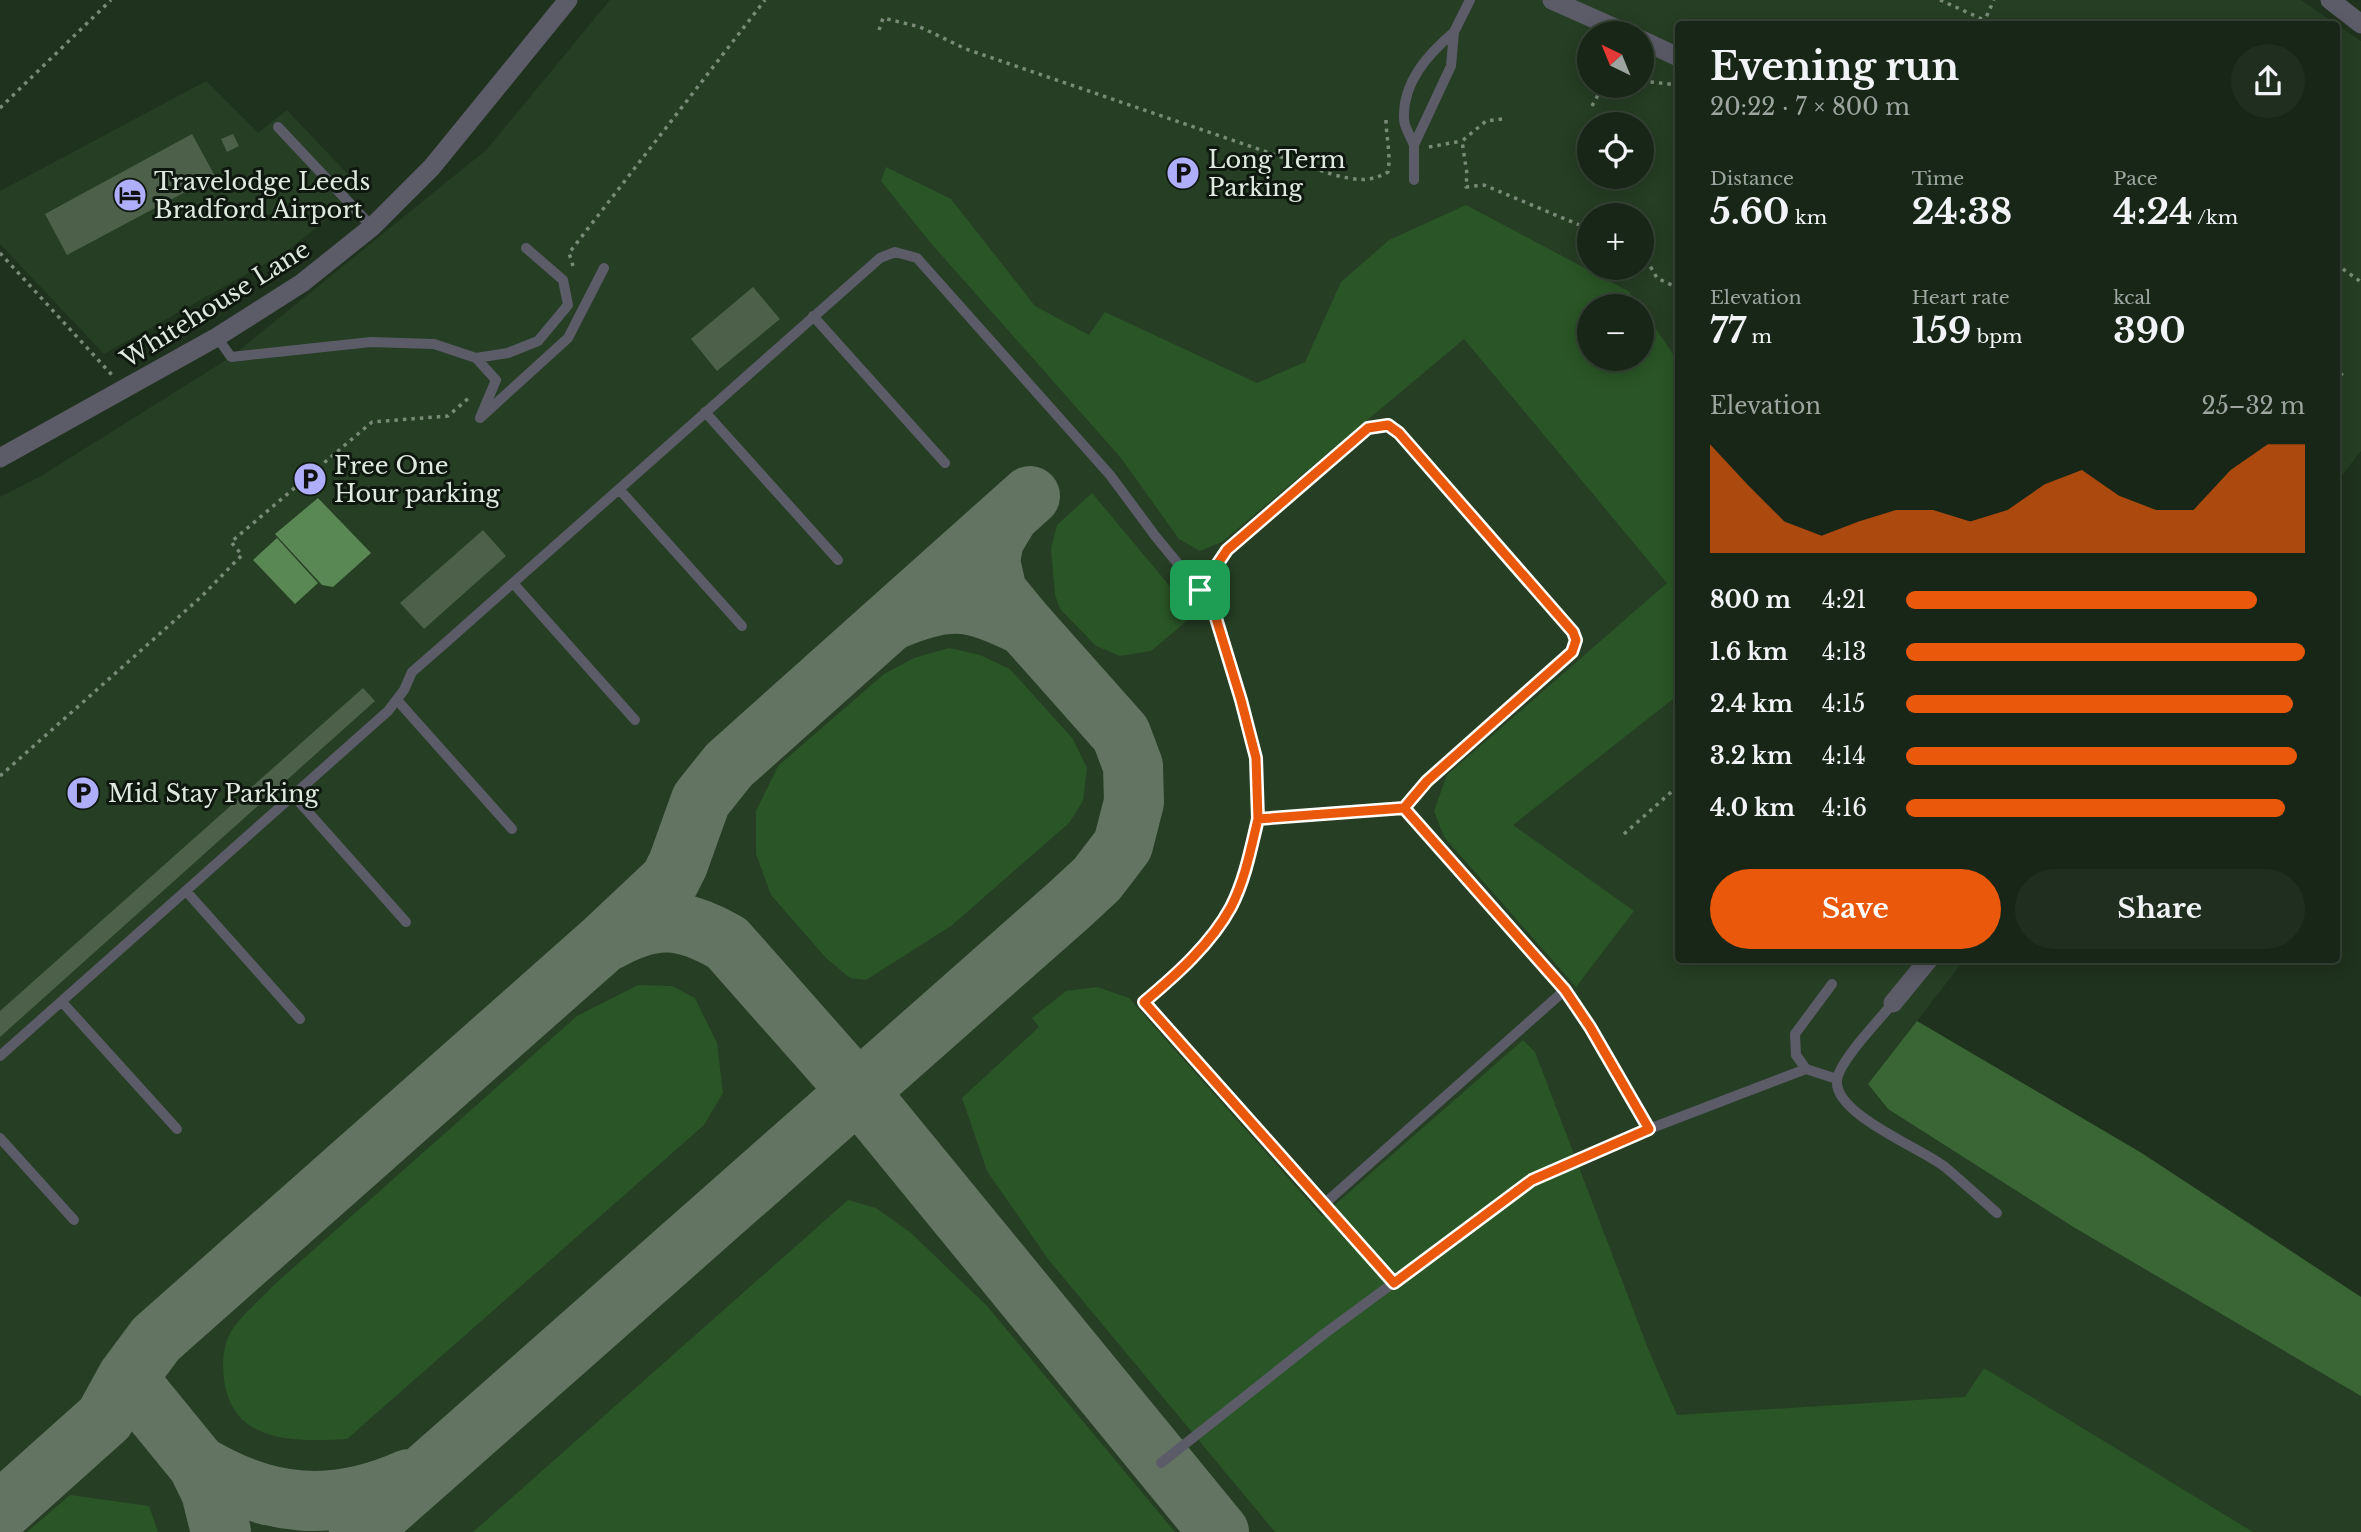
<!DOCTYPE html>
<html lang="en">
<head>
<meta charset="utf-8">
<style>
	:root { --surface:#172616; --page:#202e1f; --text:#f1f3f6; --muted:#9ea5a1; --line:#364335; --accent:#ea580c }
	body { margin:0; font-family:"Libre Baskerville",serif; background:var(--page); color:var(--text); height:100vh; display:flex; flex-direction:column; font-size:26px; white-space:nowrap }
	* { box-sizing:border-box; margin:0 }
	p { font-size:23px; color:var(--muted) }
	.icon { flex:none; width:38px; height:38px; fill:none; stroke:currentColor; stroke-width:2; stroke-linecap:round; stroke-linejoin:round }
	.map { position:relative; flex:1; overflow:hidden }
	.sheet { position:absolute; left:1675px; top:21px; width:665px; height:942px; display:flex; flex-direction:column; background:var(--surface); border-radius:7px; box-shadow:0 4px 18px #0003,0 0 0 2px var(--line) }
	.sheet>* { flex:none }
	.needle { width:46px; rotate:317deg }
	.fabs { position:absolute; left:1577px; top:21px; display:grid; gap:14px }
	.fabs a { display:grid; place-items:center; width:77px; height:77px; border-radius:50%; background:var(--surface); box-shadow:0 4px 18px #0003,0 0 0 2px var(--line); font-size:35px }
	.pin { position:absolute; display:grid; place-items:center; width:60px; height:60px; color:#fff; margin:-30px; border-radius:14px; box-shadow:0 4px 10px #0006 }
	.round { display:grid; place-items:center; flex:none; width:74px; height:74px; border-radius:37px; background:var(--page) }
	.head { display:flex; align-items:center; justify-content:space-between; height:119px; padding:0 35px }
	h1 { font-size:38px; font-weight:700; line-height:52px }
	.stats { display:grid; grid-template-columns:repeat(3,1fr); gap:10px; height:119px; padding:7px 35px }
	.stats div { display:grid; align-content:center }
	.stats b { font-size:35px; font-weight:700 }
	.stats small { font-size:19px; font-weight:400 }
	.stats p { font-size:19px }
	.chart { height:196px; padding:14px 35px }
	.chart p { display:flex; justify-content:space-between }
	.chart svg { width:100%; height:126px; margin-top:7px; fill:var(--accent); opacity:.7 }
	.action { display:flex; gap:14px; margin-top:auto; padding:14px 35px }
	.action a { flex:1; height:80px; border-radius:42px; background:var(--accent); color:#fff; font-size:28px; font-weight:700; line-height:80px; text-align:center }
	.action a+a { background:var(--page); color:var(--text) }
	ul { padding:0 35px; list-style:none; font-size:23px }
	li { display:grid; grid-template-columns:112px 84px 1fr; align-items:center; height:52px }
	li i { height:18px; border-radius:9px; background:var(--accent) }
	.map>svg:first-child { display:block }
</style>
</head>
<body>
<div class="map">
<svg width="2361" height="1532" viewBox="0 0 2361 1532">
	<rect width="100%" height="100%" fill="#1f321d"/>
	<path fill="#263e24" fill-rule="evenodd" d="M610 0H2301L2361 41V451L2336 483V24H1678V959H1965L1868 1084 1888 1109 2075 1228 2361 1395V1532H0V497L41 476 231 357 486 150ZM1589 33H1642V86H1589ZM1589 124H1642V177H1589ZM1589 215H1642V268H1589ZM1589 306H1642V359H1589Z
		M206 81 258 133 287 110 357 184 333 214 286 252 104 354 0 244V191Z"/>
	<path fill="#2a5526" d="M886 167 951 199 1035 306 1089 335 1105 312 1257 383 1305 362 1341 282 1389 240 1466 205 1628 291 1640 306H1589V359H1642V309L1678 361V695L1513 825 1634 911 1576 987 1444 837 1434 811 1447 775 1667 583 1464 339 1222 542 1200 551 1179 539 1121 458 929 241 881 181Z
		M1092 493 1194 615 1151 651 1120 656 1096 646 1060 609 1055 595 1051 549 1057 525Z
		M949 648 980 655 1010 669 1073 739 1087 768 1083 801 1069 823 951 926 866 980 850 978 826 958 771 895 756 854V811L778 766 884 674 914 658Z
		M638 985 672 986 695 998 717 1043 723 1093 704 1125 347 1439C295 1442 232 1444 224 1379 222 1361 223 1342 234 1327 245 1312 262 1298 275 1284L577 1016Z
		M1097 987 1129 998 1322 1216 1523 1040 1535 1052 1649 1351 1677 1415 1965 1397 1984 1368 2253 1532H1275L1048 1259 987 1171 962 1098 1039 1027 1032 1018 1066 991Z
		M848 1200 876 1208 911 1233 987 1306 1175 1532H473Z
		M70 1495 149 1506 158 1532H27Z"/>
	<path fill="#3a6635" d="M1917 1021 2140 1152 2361 1297V1396L2075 1228 1888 1109 1868 1084Z"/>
	<path fill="#5a8855" d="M318 498 371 553 333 587 322 585 275 534Z
		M277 538 318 583 295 604 253 560Z"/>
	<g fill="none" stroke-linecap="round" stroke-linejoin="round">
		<path stroke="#647462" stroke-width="60" d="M893 620C951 595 970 600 1025 626L997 592 990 561 994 540 1009 515
			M608 941C654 915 682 917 727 943L857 1090 1219 1532
			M127 1378 198 1465
			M0 1512 105 1418 127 1378 156 1339 602 944 670 880 678 864 701 800 729 765 1030 496
			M221 1532 211 1492 198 1465C268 1507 333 1513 409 1479
			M359 1532 1069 905 1097 879 1123 845 1134 802 1133 766 1121 734 1025 626"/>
	</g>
	<path fill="#4d614a" d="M192 134 215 176 67 255 45 214Z
		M233 134 239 146 227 152 221 139Z
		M753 287 780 319 717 371 691 339Z
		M483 530 506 556 424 629 400 603Z
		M363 688 375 701 0 1037V1011Z"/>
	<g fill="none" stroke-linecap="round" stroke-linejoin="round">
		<path stroke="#7a8a78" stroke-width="3.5" stroke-dasharray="3.5 5" stroke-linecap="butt" d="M1940 0 1993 24
			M1983 24 1994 0
			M879 30 883 18 920 27 966 49 1334 175C1356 180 1368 183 1388 172 1391 154 1386 137 1386 119
			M1642 81 1678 85
			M1592 106 1603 86
			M0 108 111 0
			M1502 119 1486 121 1462 141 1467 174 1466 187 1484 185 1589 229
			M1429 147 1462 141
			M1642 252 1657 278 1678 288
			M0 253 112 375
			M2336 264 2361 282
			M573 266 569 253 765 0
			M2336 383 2344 370
			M0 776 201 597 242 555 231 542 372 422 448 416 471 396
			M1624 834 1678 786"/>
		<path stroke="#5c5c69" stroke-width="10" d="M278 127 372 227
			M1414 145C1411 137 1404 127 1404 119 1402 83 1428 54 1454 32
			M1414 180V145L1451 66 1454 32 1470 0
			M813 316 945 463
			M217 337 231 357 371 342 434 344 476 358 508 353 538 341 568 305 563 280 526 248
			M476 358 496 380 480 418
			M705 412 838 560
			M480 418 568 338 604 268
			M619 489 742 626
			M513 583 635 720
			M1200 590 1227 550 1368 428 1388 425 1399 433 1573 632 1576 640 1572 652 1427 781 1404 808
			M397 700 512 829
			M293 795 406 922
			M1258 819C1251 849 1245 880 1231 907 1211 944 1176 975 1144 1002L1394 1283
			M186 891 300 1019
			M62 1002 177 1129
			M1893 1003C1880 1019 1839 1061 1837 1080 1833 1114 1921 1148 1945 1167 1963 1182 1980 1198 1997 1213
			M0 1056 388 711 404 690 412 672 443 645 880 258 895 252 917 258 1110 475 1156 537 1212 605 1241 700 1256 758 1258 819 1404 808 1565 990 1590 1027 1649 1129
			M1806 1069 1796 1055 1795 1034 1832 984
			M0 1138 74 1220
			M1323 1205 1565 990
			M1161 1463 1324 1334 1533 1180 1649 1129 1806 1069 1837 1079"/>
		<path stroke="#5c5c69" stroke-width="19" d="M1552 0 1626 33
			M2330 0 2361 24
			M1642 40 1678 57
			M1893 1003 1929 959"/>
		<path stroke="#5c5c69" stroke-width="19" d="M0 458 217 337 302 283 372 227 432 167 568 0"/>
	</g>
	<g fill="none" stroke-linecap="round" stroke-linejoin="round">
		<defs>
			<path id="route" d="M1200 590 1212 605 1241 700 1256 758 1258 819 1404 808 1565 990 1590 1027 1649 1129 1532 1180 1394 1283 1144 1002C1176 975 1211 944 1231 907 1245 880 1251 848 1258 819L1404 808 1427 781 1572 652 1576 640 1573 632 1399 433 1388 425 1368 428 1227 550 1200 590"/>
		</defs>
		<use href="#route" stroke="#fff" stroke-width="14"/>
		<use href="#route" stroke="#ea580c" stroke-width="9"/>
	</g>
	<defs>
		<symbol id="parking-disc" viewBox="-11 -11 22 22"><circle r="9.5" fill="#aeaefa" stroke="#0f180e"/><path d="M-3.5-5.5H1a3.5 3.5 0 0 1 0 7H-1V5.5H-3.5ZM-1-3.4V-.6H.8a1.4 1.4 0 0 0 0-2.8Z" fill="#111"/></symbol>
		<symbol id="hotel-disc" viewBox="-11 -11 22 22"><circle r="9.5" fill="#aeaefa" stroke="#0f180e"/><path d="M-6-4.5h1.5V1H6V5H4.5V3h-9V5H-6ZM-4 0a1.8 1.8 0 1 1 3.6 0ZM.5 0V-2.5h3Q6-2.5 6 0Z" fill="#111"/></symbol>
	</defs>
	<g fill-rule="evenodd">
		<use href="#parking-disc" x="1164" y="154" width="38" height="38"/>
		<use href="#hotel-disc" x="111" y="176" width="38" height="38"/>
		<use href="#parking-disc" x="291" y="460" width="38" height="38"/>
		<use href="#parking-disc" x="64" y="774" width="38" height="38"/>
	</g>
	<g text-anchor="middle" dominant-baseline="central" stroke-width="6" stroke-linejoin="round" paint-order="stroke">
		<g font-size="24" fill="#deeadd" stroke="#0f180e" text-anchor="start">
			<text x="1208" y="159">Long Term<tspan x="1208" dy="28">Parking</tspan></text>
			<text x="154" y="181">Travelodge Leeds<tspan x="154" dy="28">Bradford Airport</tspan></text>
			<text x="334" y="465">Free One<tspan x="334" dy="28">Hour parking</tspan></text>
			<text x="108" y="793">Mid Stay Parking</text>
		</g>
		<g font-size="24" fill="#deeadd" stroke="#0f180e">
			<text transform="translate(215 304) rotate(-32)">Whitehouse Lane</text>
		</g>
	</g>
</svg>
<div class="fabs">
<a><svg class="needle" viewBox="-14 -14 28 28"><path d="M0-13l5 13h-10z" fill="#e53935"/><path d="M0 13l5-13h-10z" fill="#9ea5a1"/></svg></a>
<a><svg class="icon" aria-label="locate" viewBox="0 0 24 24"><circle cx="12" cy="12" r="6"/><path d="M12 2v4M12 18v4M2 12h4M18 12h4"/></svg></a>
<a>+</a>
<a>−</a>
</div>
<div class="pin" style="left:1200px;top:590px;background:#1e9e55"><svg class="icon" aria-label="arrive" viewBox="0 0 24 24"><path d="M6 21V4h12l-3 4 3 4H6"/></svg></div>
<section class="sheet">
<div class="head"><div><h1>Evening run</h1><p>20:22 · 7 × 800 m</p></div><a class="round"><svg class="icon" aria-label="share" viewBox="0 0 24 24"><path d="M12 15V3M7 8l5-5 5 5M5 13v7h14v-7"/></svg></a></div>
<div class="stats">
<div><p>Distance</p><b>5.60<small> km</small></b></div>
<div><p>Time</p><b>24:38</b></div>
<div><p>Pace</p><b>4:24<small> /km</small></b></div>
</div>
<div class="stats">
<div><p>Elevation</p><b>77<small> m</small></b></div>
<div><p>Heart rate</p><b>159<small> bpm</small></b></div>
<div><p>kcal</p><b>390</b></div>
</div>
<div class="chart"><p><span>Elevation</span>25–32 m</p>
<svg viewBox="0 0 160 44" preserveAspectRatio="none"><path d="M0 44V6L10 20L20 33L30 38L40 33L50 29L60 29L70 33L80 29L90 20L100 15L110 24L120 29L130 29L140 15L150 6L160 6V44z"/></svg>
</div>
<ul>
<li><b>800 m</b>4:21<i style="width:88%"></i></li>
<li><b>1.6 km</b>4:13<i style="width:100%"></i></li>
<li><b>2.4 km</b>4:15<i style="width:97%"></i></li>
<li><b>3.2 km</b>4:14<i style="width:98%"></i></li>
<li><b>4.0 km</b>4:16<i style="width:95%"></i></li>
</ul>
<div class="action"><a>Save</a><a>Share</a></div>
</section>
</div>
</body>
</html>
